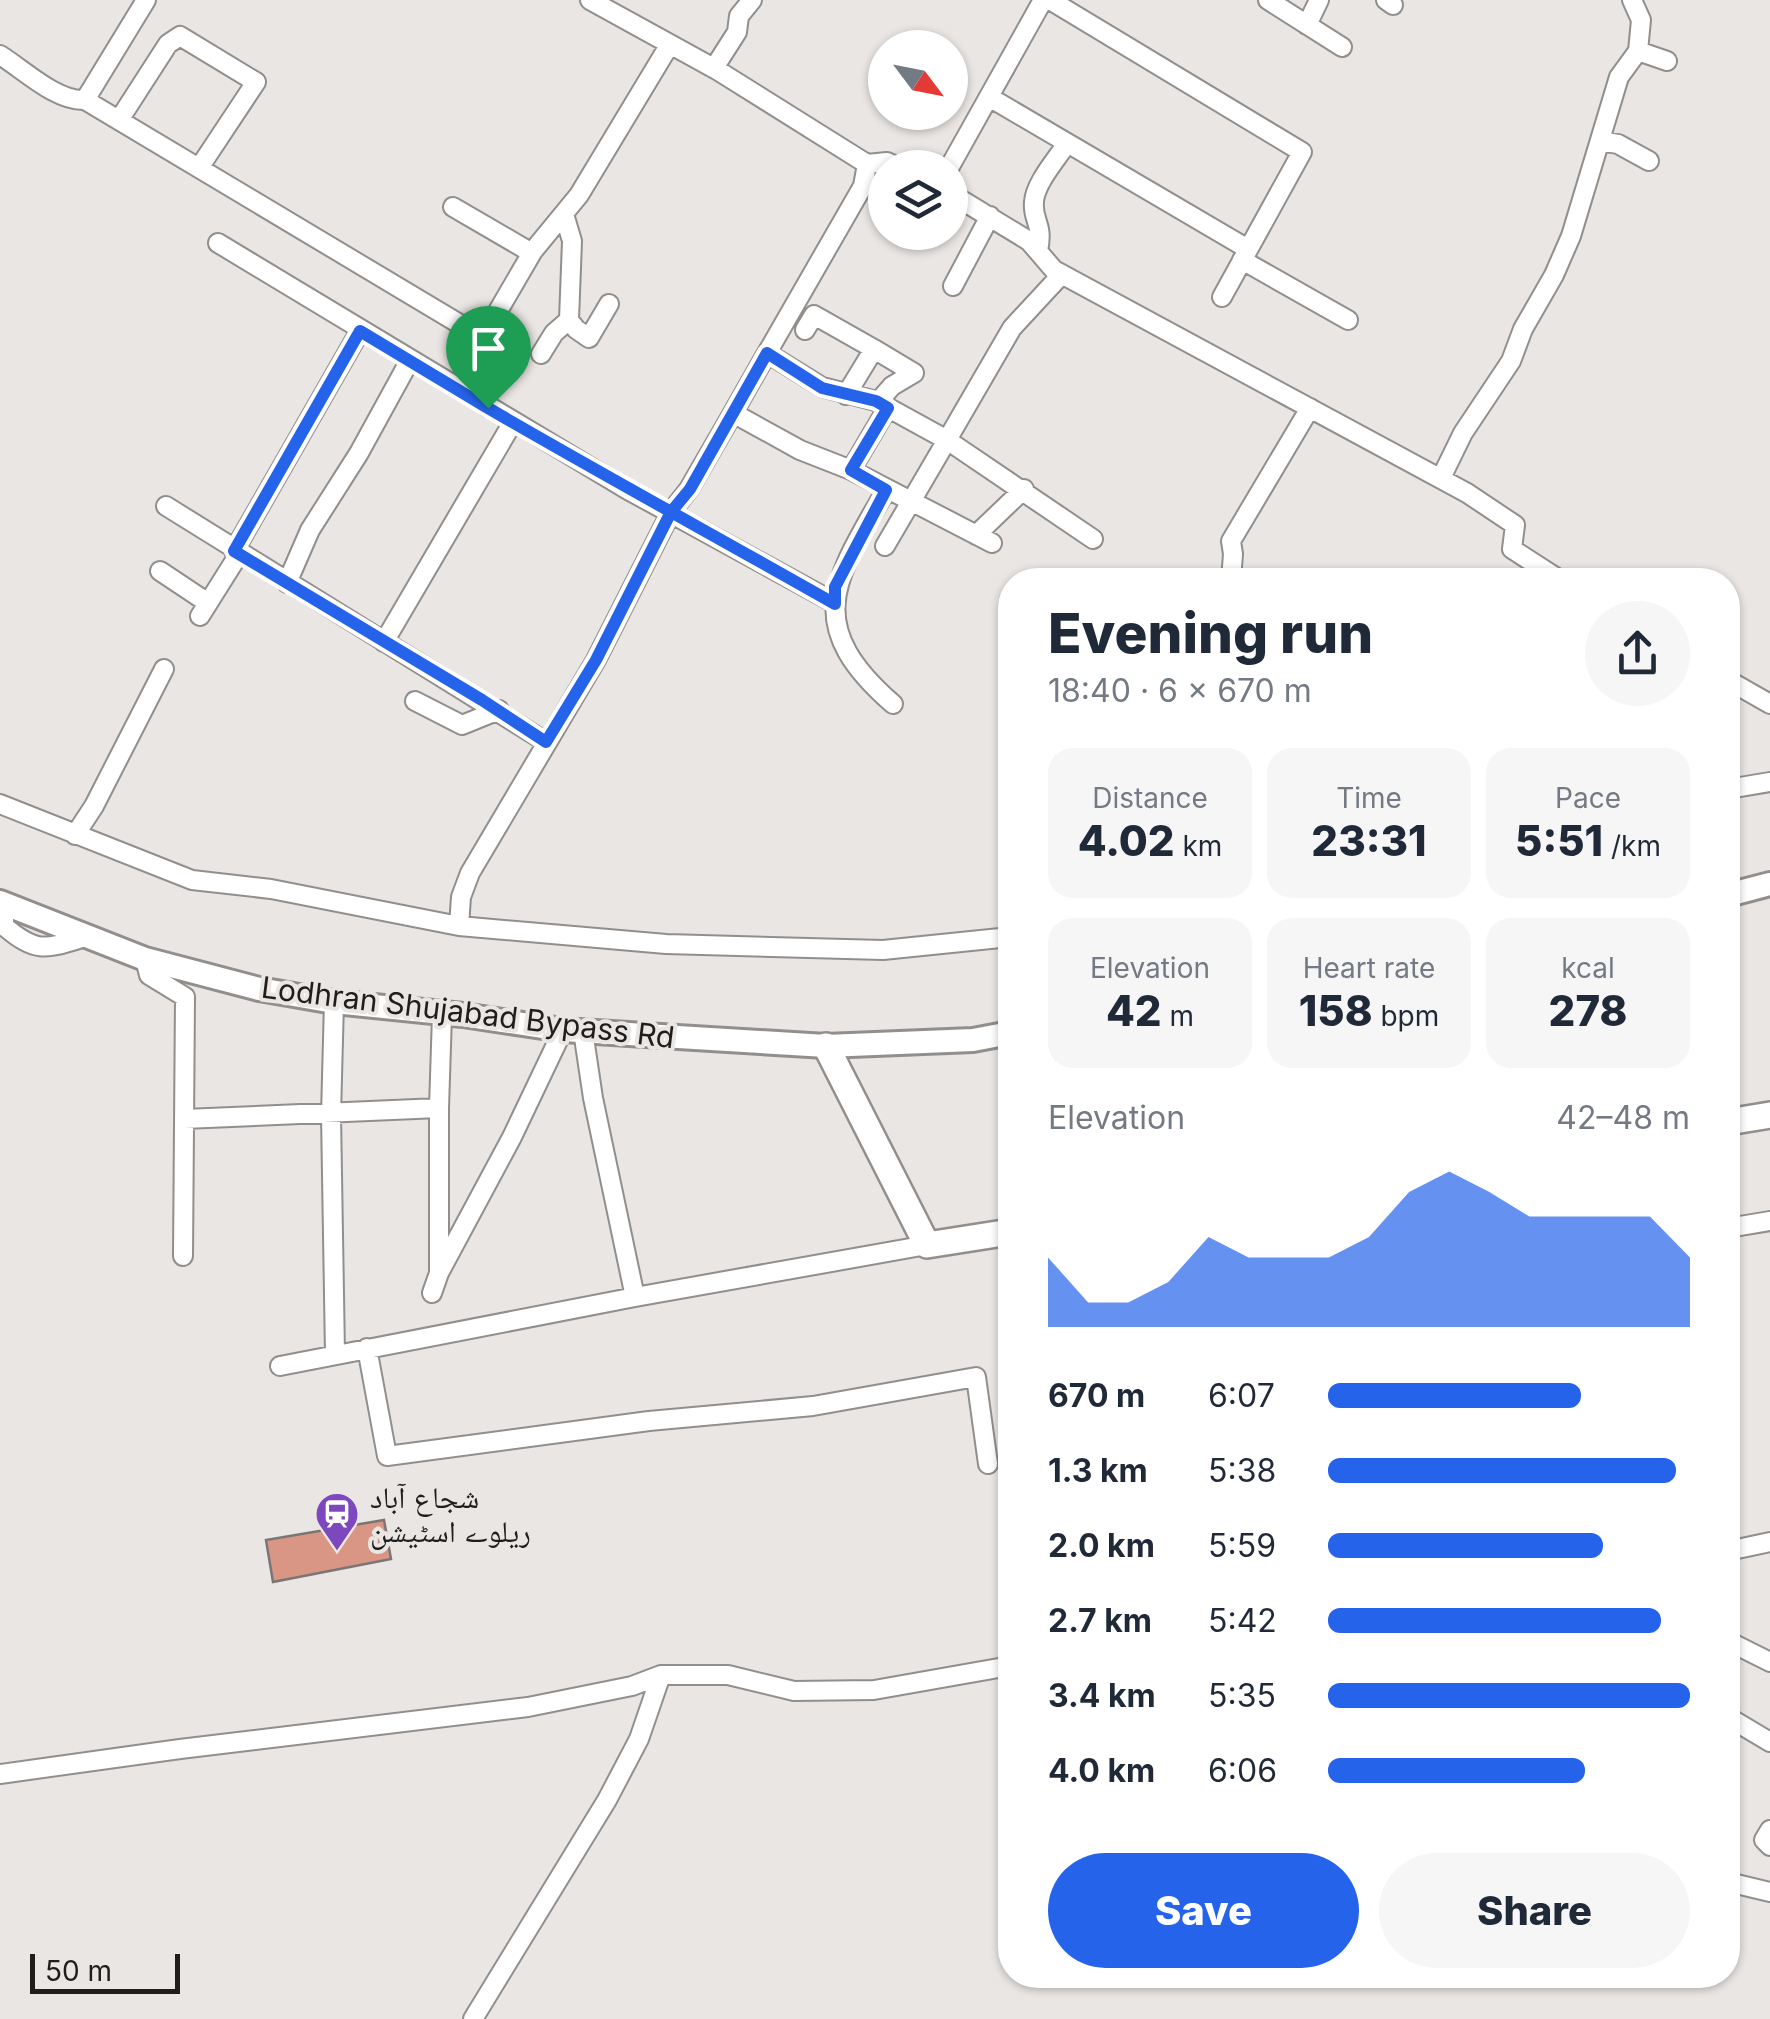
<!DOCTYPE html>
<html lang="en">
<head>
<meta charset="utf-8">
<style>
	:root { --surface:#fff; --page:#f6f6f7; --text:#1f2937; --muted:#747a83; --accent:#2563eb }
	body { margin:0; font-family:Inter,"Noto Naskh Arabic",sans-serif; background:var(--page); color:var(--text); height:100vh; display:flex; flex-direction:column; font-size:38px; white-space:nowrap }
	* { box-sizing:border-box; margin:0 }
	p { font-size:32px; color:var(--muted) }
	.icon { flex:none; width:55px; height:55px; fill:none; stroke:currentColor; stroke-width:2; stroke-linecap:round; stroke-linejoin:round }
	.map { position:relative; flex:1; overflow:hidden }
	.details { position:absolute; left:998px; top:568px; width:742px; height:1420px; display:flex; flex-direction:column; background:var(--surface); border-radius:40px; box-shadow:0 2px 8px #0004 }
	.details>* { flex:none }
	.needle { width:65px; rotate:122deg }
	.controls { position:absolute; left:868px; top:30px; display:grid; gap:20px }
	.controls a { display:grid; place-items:center; width:100px; height:100px; border-radius:50%; background:var(--surface); box-shadow:0 2px 8px #0004; font-size:50px }
	.scale { position:absolute; left:30px; bottom:25px; width:150px; box-sizing:border-box; padding-left:10px; border:5px solid #201e1d; border-top:0; font-size:28px; line-height:35px; white-space:nowrap; color:#201e1d; -webkit-text-stroke:8px #eae6e3; paint-order:stroke }
	.pin { position:absolute; display:grid; place-items:center; width:85px; height:85px; color:#fff; margin:-102px -42px; border-radius:50% 50% 50% 0; rotate:-45deg; box-shadow:0 0 10px #0007 }
	.pin .icon { rotate:45deg }
	.round { display:grid; place-items:center; flex:none; width:105px; height:105px; border-radius:52px; background:var(--page) }
	.headline { display:flex; align-items:center; justify-content:space-between; height:170px; padding:0 50px }
	h1 { font-size:55px; font-weight:800; line-height:75px }
	.stats { display:grid; grid-template-columns:repeat(3,1fr); gap:15px; height:170px; padding:10px 50px }
	.stats div { display:grid; align-content:center; border-radius:25px; background:var(--page); text-align:center }
	.stats b { font-size:42px; font-weight:800 }
	.stats small { font-size:28px; font-weight:400 }
	.stats p { font-size:28px }
	.chart { height:280px; padding:20px 50px }
	.chart p { display:flex; justify-content:space-between }
	.chart svg { width:100%; height:180px; margin-top:10px; fill:var(--accent); opacity:.7 }
	.button { display:flex; gap:20px; margin-top:auto; padding:20px 50px }
	.button a { flex:1; height:115px; border-radius:60px; background:var(--accent); color:#fff; font-size:40px; font-weight:800; line-height:115px; text-align:center }
	.button a+a { background:var(--page); color:var(--text) }
	ul { padding:0 50px; list-style:none; font-size:32px }
	li { display:grid; grid-template-columns:160px 120px 1fr; align-items:center; height:75px }
	li i { height:25px; border-radius:12px; background:var(--accent) }
	.map>svg:first-child { display:block }
</style>
</head>
<body>
<div class="map">
<svg width="1770" height="2019" viewBox="0 0 1770 2019">
	<rect width="100%" height="100%" fill="#eae6e3"/>
	<path fill="#d99685" stroke="#7b7675" stroke-width="2.5" d="M384 1520 391 1559 273 1582 266 1540Z"/>
	<g fill="none" stroke-linecap="round" stroke-linejoin="round">
		<defs>
			<path id="minor" d="M590 0 717 70 867 164 887 162 900 168
				M1050 0 1302 152 1222 297
				M1268 0 1342 47
				M1386 0 1393 5
				M1632 0 1641 20 1638 51
				M1307 25 1319 0
				M0 55C24 70 57 102 85 100L483 338
				M714 68 737 32 739 16 752 0
				M989 97 1248 249
				M85 100 146 0
				M119 120 168 44 180 36 256 82 199 168
				M1600 141 1618 144 1649 161
				M867 164 863 186 767 353 822 387 876 401 947 440 885 546
				M949 168 1043 0
				M950 193 1029 241 1054 270 1467 493 1515 525 1512 549 1560 580
				M453 207 532 253
				M564 214 572 241 569 320 576 329 589 338 609 304
				M218 243 628 490 835 603
				M1038 251C1044 223 1032 221 1034 202 1035 183 1057 159 1067 143
				M1242 260 1348 320
				M1062 274 1012 328 947 440 1093 539
				M953 286 990 216
				M805 330 814 315 874 349
				M767 353 733 413 800 450 851 470
				M541 354 554 333 569 320
				M846 395 874 349 914 373 892 386 878 402
				M488 407 477 380 475 361 480 342 533 251 579 195 670 44
				M888 407 851 470 992 543
				M1441 478 1463 433 1511 361 1523 329 1554 275 1571 236 1619 77 1638 51 1667 61
				M886 490C835 579 801 624 893 704
				M166 506 546 742
				M976 535 1024 489
				M234 551 360 331
				M160 571 208 603
				M1231 580 1233 554 1231 541 1310 408
				M287 583 310 530 359 453 410 360
				M200 616 239 554
				M384 642 513 422
				M1728 680 1770 704
				M415 701 462 725 499 710
				M1728 789 1770 782
				M0 804 192 880 271 889 459 926 666 944 883 950 1010 937
				M75 835 94 806 164 669
				M4 904V926C37 954 46 949 85 937
				M459 926 461 897 470 873 596 660 671 512 689 489 733 413
				M145 959 149 975 185 997 183 1256
				M334 1002 331 1115 335 1354
				M583 1031 593 1098 635 1297
				M184 1119 439 1108 442 1015
				M1728 1228 1770 1221
				M439 1273 512 1137 563 1030
				M432 1293 439 1273V1108
				M367 1348 387 1456 649 1421 813 1406 976 1377 988 1464
				M280 1366 635 1297 927 1245
				M1728 1551 1770 1542
				M1734 1644 1770 1662
				M1728 1717 1770 1742
				M0 1774 180 1749 528 1707 632 1686 661 1675H728L794 1691 874 1690 1010 1666
				M1770 1830 1764 1840 1770 1846
				M1728 1882 1770 1892
				M473 2019 607 1800 639 1739 661 1675"/>
			<path id="tertiary" d="M1728 895 1770 884
				M0 902 145 959 259 989 334 1002 463 1015 563 1030 826 1046 973 1040 1010 1033"/>
			<path id="secondary" d="M826 1046 927 1245 1010 1232
				M1728 1122 1770 1115"/>
		</defs>
		<use href="#minor" stroke="#928e8c" stroke-width="22"/>
		<use href="#tertiary" stroke="#928e8c" stroke-width="28"/>
		<use href="#secondary" stroke="#928e8c" stroke-width="30"/>
		<use href="#minor" stroke="#fff" stroke-width="18"/>
		<use href="#tertiary" stroke="#fff" stroke-width="22"/>
		<use href="#secondary" stroke="#fff" stroke-width="25"/>
	</g>
	<g fill="none" stroke-linecap="round" stroke-linejoin="round">
		<defs>
			<path id="route" d="M488 408 360 331 234 551 482 700 546 742 596 660 671 512 690 489 767 353 822 388 876 401 888 408 851 470 886 490 835 587V604C719 538 603 475 488 408"/>
		</defs>
		<use href="#route" stroke="#fff" stroke-width="20"/>
		<use href="#route" stroke="#2563eb" stroke-width="12"/>
	</g>
	<defs>
		<symbol id="station-pin" viewBox="-11 -11 22 30"><path d="M0 17L-7.5 6A9.5 9.5 0 1 1 7.5 6Z" fill="#7d47be" stroke="#eae6e3"/><path d="M-3-6H3Q5-6 5-4V2Q5 4 3 4L4.5 6H3L1.5 4h-3L-3 6H-4.5L-3 4Q-5 4-5 2V-4Q-5-6-3-6ZM-3.5-4v3h7v-3ZM-3.5 1v1.5H-2V1ZM2 1v1.5H3.5V1Z" fill="#fff"/></symbol>
	</defs>
	<g fill-rule="evenodd">
		<use href="#station-pin" x="312" y="1489" width="50" height="68"/>
	</g>
	<g text-anchor="middle" dominant-baseline="central" stroke-width="8" stroke-linejoin="round" paint-order="stroke">
		<g font-size="30" fill="#201e1d" stroke="#eae6e3">
			<text transform="translate(468 1012) rotate(7)">Lodhran Shujabad Bypass Rd</text>
		</g>
		<g font-size="30" fill="#201e1d" stroke="#eae6e3" text-anchor="start">
			<text x="370" y="1497">شجاع آباد<tspan x="370" dy="34">ریلوے اسٹیشن</tspan></text>
		</g>
	</g>
</svg>
<div class="controls">
<a><svg class="needle" viewBox="-14 -14 28 28"><path d="M0-13l5 13h-10z" fill="#e53935"/><path d="M0 13l5-13h-10z" fill="#747a83"/></svg></a>
<a><svg class="icon" aria-label="layers" viewBox="0 0 24 24"><path d="M12 4l9 5-9 5-9-5zM3 14l9 5 9-5"/></svg></a>
</div>
<div class="scale">50 m</div>
<div class="pin" style="left:488px;top:408px;background:#1e9e55"><svg class="icon" aria-label="arrive" viewBox="0 0 24 24"><path d="M6 21V4h12l-3 4 3 4H6"/></svg></div>
<section class="details">
<div class="headline"><div><h1>Evening run</h1><p>18:40 · 6 × 670 m</p></div><a class="round"><svg class="icon" aria-label="share" viewBox="0 0 24 24"><path d="M12 15V3M7 8l5-5 5 5M5 13v7h14v-7"/></svg></a></div>
<div class="stats">
<div><p>Distance</p><b>4.02<small> km</small></b></div>
<div><p>Time</p><b>23:31</b></div>
<div><p>Pace</p><b>5:51<small> /km</small></b></div>
</div>
<div class="stats">
<div><p>Elevation</p><b>42<small> m</small></b></div>
<div><p>Heart rate</p><b>158<small> bpm</small></b></div>
<div><p>kcal</p><b>278</b></div>
</div>
<div class="chart"><p><span>Elevation</span>42–48 m</p>
<svg viewBox="0 0 160 44" preserveAspectRatio="none"><path d="M0 44V27L10 38L20 38L30 33L40 22L50 27L60 27L70 27L80 22L90 11L100 6L110 11L120 17L130 17L140 17L150 17L160 27V44z"/></svg>
</div>
<ul>
<li><b>670 m</b>6:07<i style="width:70%"></i></li>
<li><b>1.3 km</b>5:38<i style="width:96%"></i></li>
<li><b>2.0 km</b>5:59<i style="width:76%"></i></li>
<li><b>2.7 km</b>5:42<i style="width:92%"></i></li>
<li><b>3.4 km</b>5:35<i style="width:100%"></i></li>
<li><b>4.0 km</b>6:06<i style="width:71%"></i></li>
</ul>
<div class="button"><a>Save</a><a>Share</a></div>
</section>
</div>
</body>
</html>
